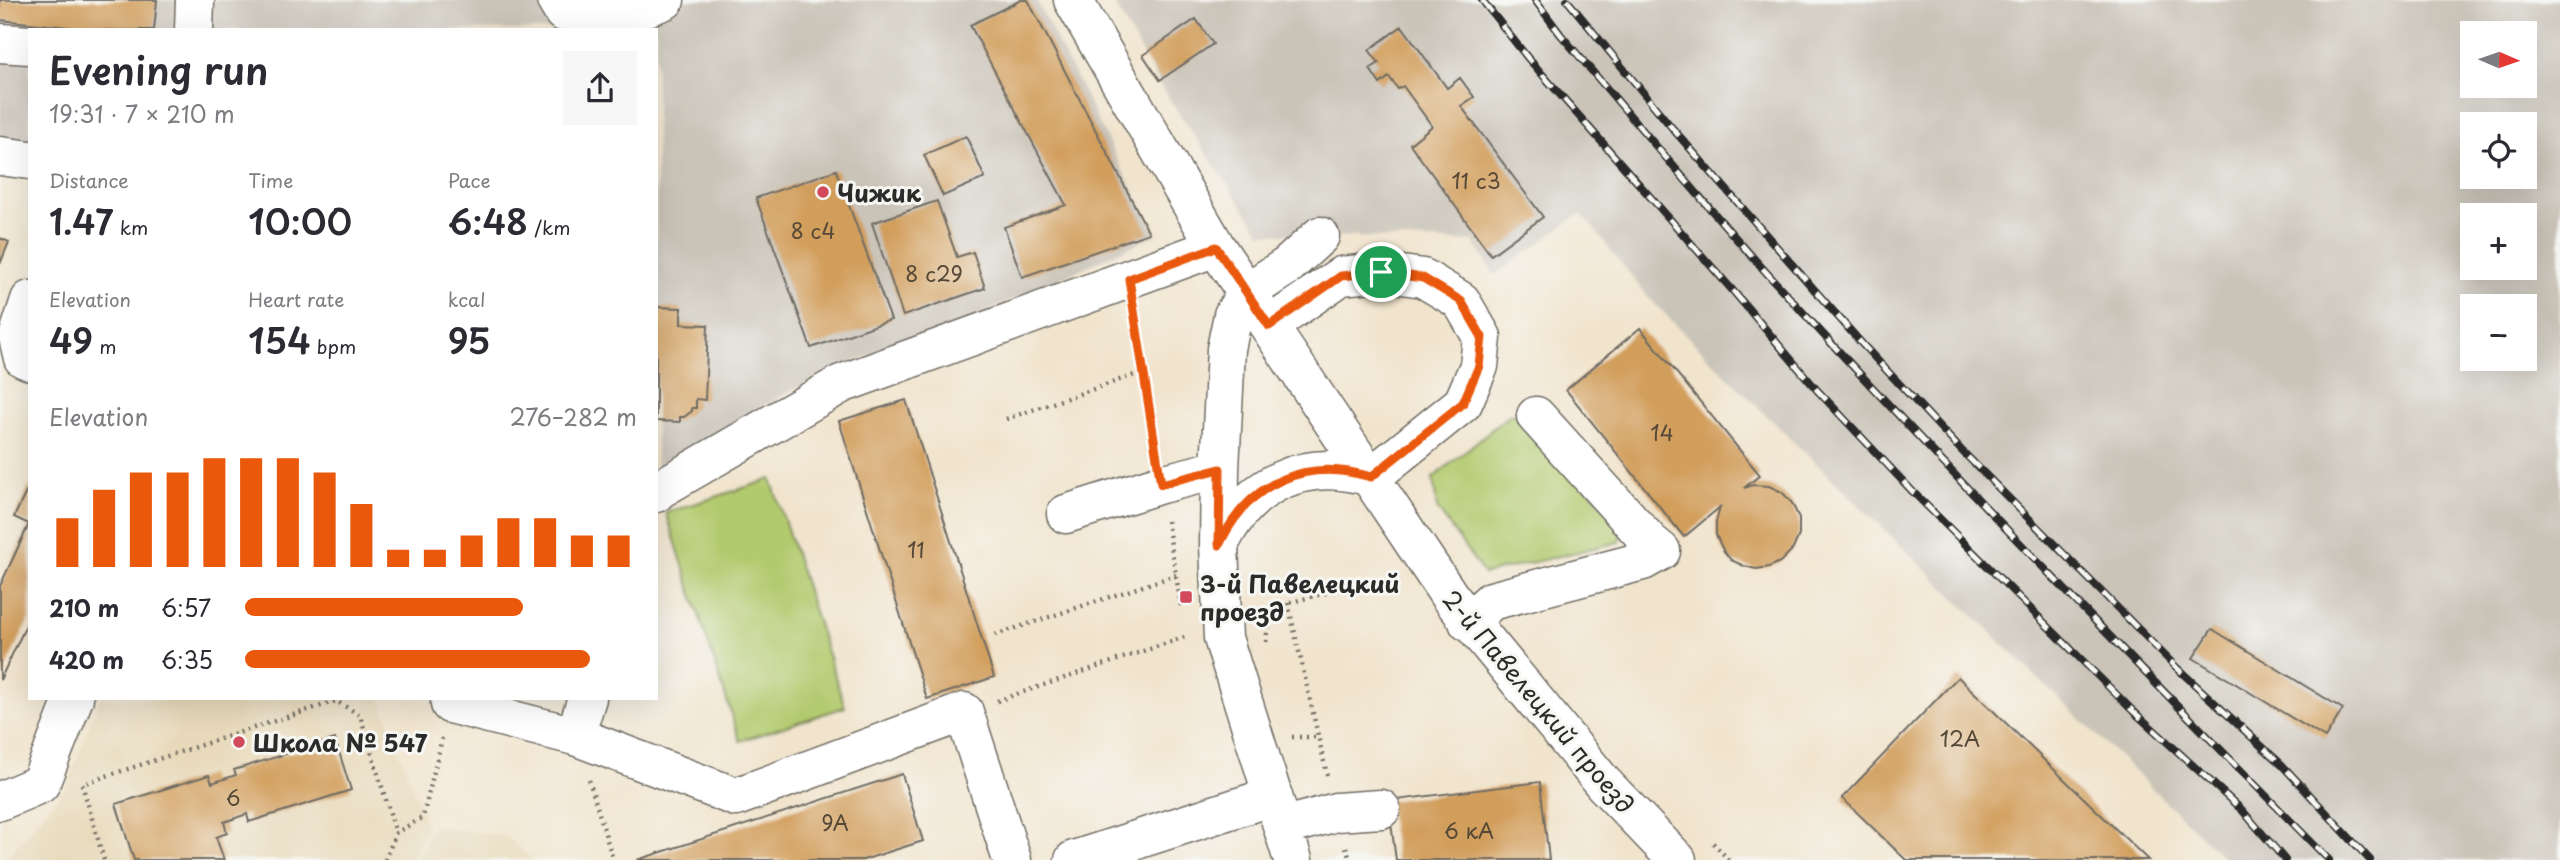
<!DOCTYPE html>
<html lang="en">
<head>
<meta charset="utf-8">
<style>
	:root { --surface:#fff; --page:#f7f7f7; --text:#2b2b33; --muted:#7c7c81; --accent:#ea580c }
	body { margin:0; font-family:"Playpen Sans",sans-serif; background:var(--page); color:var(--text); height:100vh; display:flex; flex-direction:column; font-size:26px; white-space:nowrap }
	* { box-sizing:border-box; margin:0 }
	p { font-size:23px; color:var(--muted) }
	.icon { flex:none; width:38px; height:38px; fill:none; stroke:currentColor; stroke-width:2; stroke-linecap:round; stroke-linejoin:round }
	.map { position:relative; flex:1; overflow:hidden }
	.drawer { position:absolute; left:28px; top:28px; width:630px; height:672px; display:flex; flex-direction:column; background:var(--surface); border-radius:0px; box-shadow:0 7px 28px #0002 }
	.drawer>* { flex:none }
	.needle { width:46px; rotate:92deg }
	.controls { position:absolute; left:2460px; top:21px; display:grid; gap:14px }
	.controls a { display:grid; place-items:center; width:77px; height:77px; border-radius:0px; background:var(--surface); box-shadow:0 7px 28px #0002; font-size:35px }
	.pin { position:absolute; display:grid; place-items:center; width:60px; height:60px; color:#fff; margin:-30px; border:4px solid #fff; border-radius:50%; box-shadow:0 2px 7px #0007 }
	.round { display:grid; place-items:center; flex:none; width:74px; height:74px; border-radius:0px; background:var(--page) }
	.overview { display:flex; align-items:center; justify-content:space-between; height:119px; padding:0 21px }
	h1 { font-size:38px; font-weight:600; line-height:52px }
	.metrics { display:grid; grid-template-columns:repeat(3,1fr); gap:10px; height:119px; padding:7px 21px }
	.metrics div { display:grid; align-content:center }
	.metrics b { font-size:35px; font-weight:600 }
	.metrics small { font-size:19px; font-weight:400 }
	.metrics p { font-size:19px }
	.chart { height:196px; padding:14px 21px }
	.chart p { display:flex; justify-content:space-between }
	.chart svg { width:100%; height:126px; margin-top:7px; stroke:var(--accent); stroke-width:6 }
	ul { padding:0 21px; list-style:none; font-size:23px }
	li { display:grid; grid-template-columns:112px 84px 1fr; align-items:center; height:52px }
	li i { height:18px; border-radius:9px; background:var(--accent) }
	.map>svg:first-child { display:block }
</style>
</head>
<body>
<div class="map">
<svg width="2560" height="860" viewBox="0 0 2560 860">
	<rect width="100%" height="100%" fill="#f6f6f2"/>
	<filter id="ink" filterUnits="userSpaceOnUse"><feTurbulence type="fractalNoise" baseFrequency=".0143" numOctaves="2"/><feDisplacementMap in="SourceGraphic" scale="14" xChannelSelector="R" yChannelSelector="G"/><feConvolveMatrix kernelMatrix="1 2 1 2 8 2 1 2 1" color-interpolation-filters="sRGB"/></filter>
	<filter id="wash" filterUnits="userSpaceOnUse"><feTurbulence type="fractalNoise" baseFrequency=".00686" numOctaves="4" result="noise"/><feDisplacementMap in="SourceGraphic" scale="28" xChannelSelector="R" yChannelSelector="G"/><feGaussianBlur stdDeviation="1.57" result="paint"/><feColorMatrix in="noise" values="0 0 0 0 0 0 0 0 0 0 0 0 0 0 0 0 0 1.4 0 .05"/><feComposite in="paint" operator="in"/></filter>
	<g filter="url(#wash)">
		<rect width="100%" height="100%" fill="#f1e4cd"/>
		<path fill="#e8d9ba" d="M100 698H380L427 827 412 860H4L67 786Z
			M433 825 508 837 532 860H417Z"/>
		<path fill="#c9c3b8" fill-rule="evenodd" d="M0 0H1036L1156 235 947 330 831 369 656 466V30H30V142L0 137Z
			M1112 0H2560V860H2226L1771 420 1648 297 1581 213 1495 275 1473 242 1261 233 1163 90ZM2473 33H2525V86H2473ZM2473 124H2525V177H2473ZM2473 215H2525V268H2473ZM2473 306H2525V359H2473Z"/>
		<path fill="#b2ca6e" stroke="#6e7a4c" stroke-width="2" d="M1520 414 1622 526 1619 542 1484 574 1437 508 1433 478 1509 415Z
			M771 479 845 707 740 741 666 513Z"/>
		<g id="blocks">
			<path fill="#d29e5c" d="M0 0H157L154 30H97L0 20Z
				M1021 0H1028L1149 233 1022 277 1004 227 1066 205 970 25Z
				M1196 19 1213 44 1160 80 1143 55Z
				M1402 26 1447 88 1460 78 1474 97 1461 106 1543 217 1491 255 1410 144 1432 126 1403 86 1398 89 1389 77 1380 84 1370 69 1379 63 1369 50Z
				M966 136 985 178 943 196 924 155Z
				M836 170 891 320 811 348 756 198Z
				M937 201 957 257 973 252 985 288 903 316 872 223Z
				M0 238 9 242 0 264Z
				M656 307 681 308V324L708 325 705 400 696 399V408H692V411L684 417H680V422L656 421Z
				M1640 328 1760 475 1744 488 1753 485 1769 486 1782 492 1792 503 1799 518V535L1793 549 1780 562 1769 567 1756 569 1744 566 1731 560 1723 550 1716 535V522L1720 507 1684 537 1566 390Z
				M906 400 994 677 927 699 839 421Z
				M30 484V617L0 680V586L29 524 14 517Z
				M2212 629 2343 709 2325 738 2193 658Z
				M1958 677 2148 860H1906L1842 798Z
				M335 739 351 790 249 822 247 814 224 822 227 833 216 837 224 860H134L116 804 209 775 212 783 236 775 234 770Z
				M902 774 923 841 863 860H637Z
				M1540 782 1549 860H1396L1388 801Z"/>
		</g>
	</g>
	<g filter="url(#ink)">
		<use href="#blocks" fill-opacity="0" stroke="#706c64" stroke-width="2"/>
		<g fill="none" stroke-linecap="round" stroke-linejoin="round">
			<defs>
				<path id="minor" d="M556 0 563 12 624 16 665 0
					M1073 0 1216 247 1450 597 1603 783 1677 860
					M194 30 195 0
					M0 43 30 45
					M0 156 30 160
					M30 300 18 337 23 358 30 361
					M1269 326 1341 276 1381 272 1423 278 1461 301 1482 337 1479 366 1463 403 1371 477
					M656 493 658 490 841 384 1216 247
					M1066 514 1161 484 1220 469
					M1219 545C1249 482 1305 457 1371 477
					M1468 622 1491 601 1643 561 1661 551 1650 542 1536 416
					M450 704 575 736 587 698
					M575 736 736 797 964 712 1012 860
					M0 801 40 784 74 698
					M1283 827 1336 812 1381 809
					M1074 860 1273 796
					M1293 860 1223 638 1219 545 1220 469 1226 349 1233 315 1247 292 1287 266 1320 236"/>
			</defs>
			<use href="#minor" stroke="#706c64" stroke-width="41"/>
			<path stroke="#706c64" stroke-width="4.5" stroke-dasharray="2 5" stroke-linecap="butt" d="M1134 317 1155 447
				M1006 419 1143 372
				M1167 521 1181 606
				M1288 603 1327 775
				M995 635 1176 575
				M1266 642C1268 621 1271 616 1288 603L1375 580 1396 587
				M997 701 1185 637
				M1292 737H1318
				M589 780 613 860
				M1713 843 1729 860
				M1346 847 1350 860
				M104 860 82 784 336 701 360 715 396 833
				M385 860 396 833 423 817 442 738"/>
			<use href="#minor" stroke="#fff" stroke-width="38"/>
			<defs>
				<path id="rail" d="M1482 0 1527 57 1734 292 1817 390 1914 493 2133 711 2242 810 2285 860
					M1535 0 1561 35C1629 114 1696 194 1765 271 1948 472 2138 666 2329 860
					M1567 0 1673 129 1863 345 1962 451 2177 668 2282 765 2370 860"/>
			</defs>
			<use href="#rail" stroke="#2b2b2b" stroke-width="8"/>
			<use href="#rail" stroke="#f6f6f2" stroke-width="5" stroke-dasharray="16" stroke-linecap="butt"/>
		</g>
	</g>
	<g fill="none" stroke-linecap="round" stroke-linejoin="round" filter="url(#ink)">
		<defs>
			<path id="route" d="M1216 247 1269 326 1341 276 1381 272 1423 278 1461 301 1482 337 1479 366 1463 403 1371 477C1305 457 1249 482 1219 545L1220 469 1161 484 1129 279Z"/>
		</defs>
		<use href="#route" stroke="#fff" stroke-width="14"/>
		<use href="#route" stroke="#ea580c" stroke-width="9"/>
	</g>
	<g fill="#d1495b" stroke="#f6f6f2" stroke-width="2.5">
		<circle cx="823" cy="192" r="7"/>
		<rect x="1179" y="590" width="14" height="14" rx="3.5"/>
		<circle cx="239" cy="742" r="7"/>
	</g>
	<g text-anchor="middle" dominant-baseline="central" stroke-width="6" stroke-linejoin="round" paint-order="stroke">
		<g font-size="21" fill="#554837">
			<text x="1476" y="180">11 с3</text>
			<text x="813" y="230">8 с4</text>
			<text x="934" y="273">8 с29</text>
			<text x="1662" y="432">14</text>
			<text x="916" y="549">11</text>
			<text x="1960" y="738">12А</text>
			<text x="233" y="797">6</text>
			<text x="835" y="822">9А</text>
			<text x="1469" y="830">6 кА</text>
		</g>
		<g font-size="24" font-weight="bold" fill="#2b2b2b" stroke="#f6f6f2" text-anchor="start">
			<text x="837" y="192">Чижик</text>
			<text x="1200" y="583">3-й Павелецкий<tspan x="1200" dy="28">проезд</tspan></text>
			<text x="253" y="742">Школа № 547</text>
		</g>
		<g font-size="24" fill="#2b2b2b" stroke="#f6f6f2">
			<text transform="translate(1539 701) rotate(50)">2-й Павелецкий проезд</text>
		</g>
	</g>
</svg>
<div class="controls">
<a><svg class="needle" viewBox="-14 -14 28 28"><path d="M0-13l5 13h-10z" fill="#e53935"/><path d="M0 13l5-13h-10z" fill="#7c7c81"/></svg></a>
<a><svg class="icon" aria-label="locate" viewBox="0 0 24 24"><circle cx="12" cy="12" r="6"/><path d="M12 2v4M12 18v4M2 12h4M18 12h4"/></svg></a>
<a>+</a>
<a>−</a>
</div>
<div class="pin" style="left:1381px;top:272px;background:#1e9e55"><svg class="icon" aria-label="arrive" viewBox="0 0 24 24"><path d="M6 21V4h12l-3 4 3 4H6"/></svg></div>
<section class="drawer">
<div class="overview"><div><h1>Evening run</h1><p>19:31 · 7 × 210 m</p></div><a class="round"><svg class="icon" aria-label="share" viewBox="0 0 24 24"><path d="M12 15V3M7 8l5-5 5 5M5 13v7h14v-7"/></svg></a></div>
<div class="metrics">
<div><p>Distance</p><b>1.47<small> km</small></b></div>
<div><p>Time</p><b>10:00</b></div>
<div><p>Pace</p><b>6:48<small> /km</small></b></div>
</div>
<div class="metrics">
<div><p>Elevation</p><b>49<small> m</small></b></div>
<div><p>Heart rate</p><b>154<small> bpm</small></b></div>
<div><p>kcal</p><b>95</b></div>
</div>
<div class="chart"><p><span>Elevation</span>276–282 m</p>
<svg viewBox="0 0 160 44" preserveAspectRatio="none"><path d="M5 44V27M15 44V17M25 44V11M35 44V11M45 44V6M55 44V6M65 44V6M75 44V11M85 44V22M95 44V38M105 44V38M115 44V33M125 44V27M135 44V27M145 44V33M155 44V33"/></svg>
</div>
<ul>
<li><b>210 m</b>6:57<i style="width:71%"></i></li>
<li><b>420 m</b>6:35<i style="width:88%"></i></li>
</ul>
</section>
</div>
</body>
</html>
